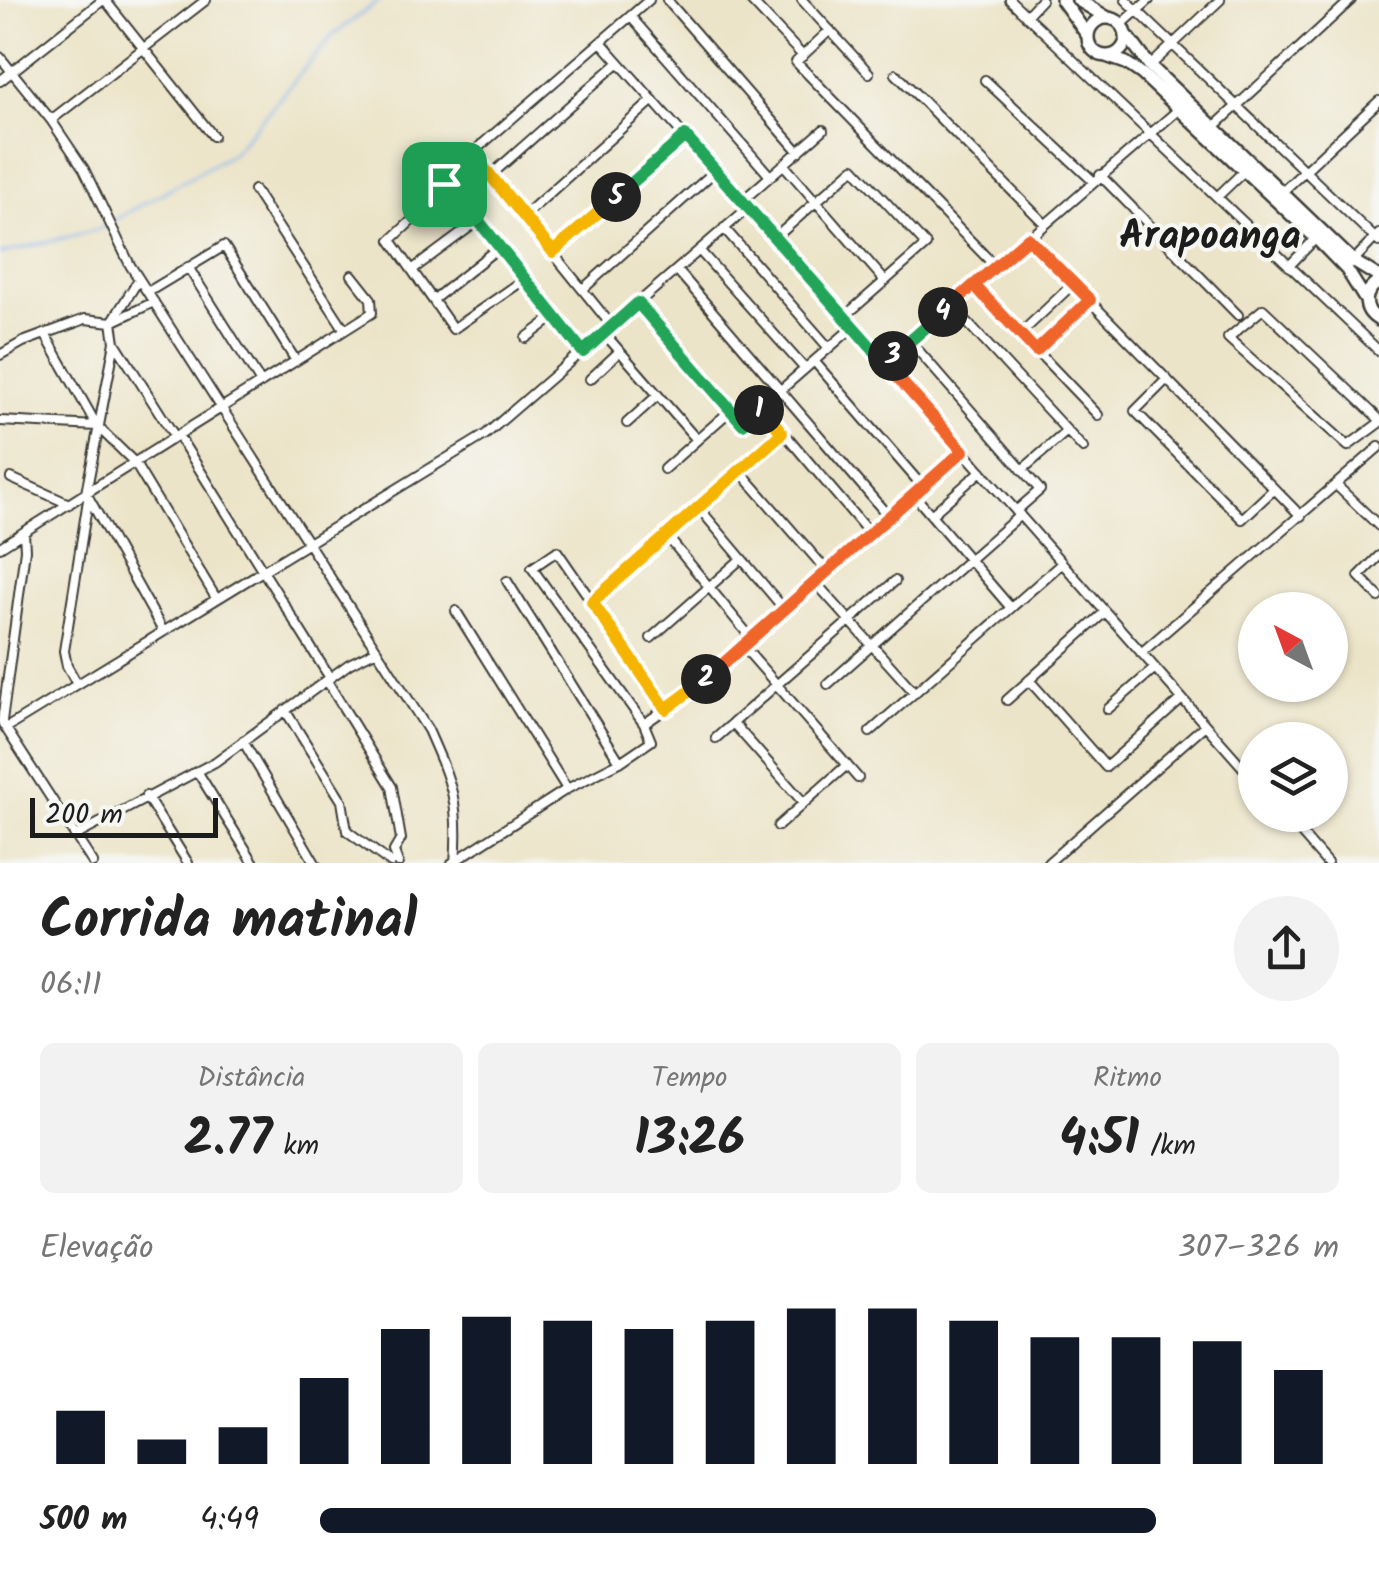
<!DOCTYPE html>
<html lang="pt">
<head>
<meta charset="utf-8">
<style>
	:root { --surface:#fff; --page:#f2f2f2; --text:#222; --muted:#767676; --accent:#111827 }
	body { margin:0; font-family:Kalam,sans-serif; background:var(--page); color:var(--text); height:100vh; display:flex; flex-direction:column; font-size:38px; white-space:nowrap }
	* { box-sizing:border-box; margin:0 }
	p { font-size:32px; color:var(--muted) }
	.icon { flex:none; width:55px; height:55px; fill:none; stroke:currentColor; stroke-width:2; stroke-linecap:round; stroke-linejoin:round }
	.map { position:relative; height:863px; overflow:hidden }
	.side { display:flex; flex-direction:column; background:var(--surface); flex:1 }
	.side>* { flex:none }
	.needle { width:65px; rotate:319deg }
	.buttons { position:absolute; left:1238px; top:592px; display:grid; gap:20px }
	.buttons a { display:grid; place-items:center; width:110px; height:110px; border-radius:50%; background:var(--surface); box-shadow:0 2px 8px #0004; font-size:50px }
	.scale { position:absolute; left:30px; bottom:25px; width:188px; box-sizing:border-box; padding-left:10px; border:5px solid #1c1c1c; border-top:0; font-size:28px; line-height:35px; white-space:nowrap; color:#1c1c1c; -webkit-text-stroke:8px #f6f6f2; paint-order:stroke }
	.pin { position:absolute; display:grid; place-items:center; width:85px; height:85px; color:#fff; margin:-42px; border-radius:20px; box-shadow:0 5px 15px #0006 }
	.km { position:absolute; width:50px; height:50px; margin:-25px; border-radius:50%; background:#222; color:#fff; font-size:28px; line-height:50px; text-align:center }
	.round { display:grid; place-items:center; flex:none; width:105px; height:105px; border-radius:52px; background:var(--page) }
	.headline { display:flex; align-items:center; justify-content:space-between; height:170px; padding:0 40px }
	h1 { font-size:55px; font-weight:600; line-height:75px }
	.stats { display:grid; grid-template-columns:repeat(3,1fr); gap:15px; height:170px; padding:10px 40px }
	.stats div { display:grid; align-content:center; border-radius:15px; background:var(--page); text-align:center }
	.stats b { font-size:50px; font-weight:600 }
	.stats small { font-size:28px; font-weight:400 }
	.stats p { font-size:28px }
	.chart { height:280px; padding:20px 40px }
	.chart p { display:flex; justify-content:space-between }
	.chart svg { width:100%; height:180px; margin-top:10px; stroke:var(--accent); stroke-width:6 }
	ul { padding:0 40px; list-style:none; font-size:32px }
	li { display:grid; grid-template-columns:160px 120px 1fr; align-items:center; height:75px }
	li i { height:25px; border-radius:12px; background:var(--accent) }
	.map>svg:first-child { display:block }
</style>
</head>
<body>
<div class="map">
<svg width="1379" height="863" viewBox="0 0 1379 863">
	<rect width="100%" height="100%" fill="#f6f6f2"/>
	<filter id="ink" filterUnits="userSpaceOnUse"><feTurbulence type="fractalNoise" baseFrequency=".01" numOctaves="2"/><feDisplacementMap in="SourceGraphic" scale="20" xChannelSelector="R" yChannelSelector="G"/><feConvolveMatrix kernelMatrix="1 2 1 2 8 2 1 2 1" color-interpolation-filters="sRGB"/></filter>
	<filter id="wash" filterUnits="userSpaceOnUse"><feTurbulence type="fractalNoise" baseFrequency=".0048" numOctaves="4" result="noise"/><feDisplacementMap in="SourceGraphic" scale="40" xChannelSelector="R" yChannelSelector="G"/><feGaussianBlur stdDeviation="2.25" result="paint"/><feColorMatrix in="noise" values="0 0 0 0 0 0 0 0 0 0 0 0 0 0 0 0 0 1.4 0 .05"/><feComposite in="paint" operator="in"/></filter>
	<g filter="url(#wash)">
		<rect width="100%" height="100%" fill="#ece4c8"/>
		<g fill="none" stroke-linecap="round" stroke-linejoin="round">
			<path stroke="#80b5ee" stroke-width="2.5" d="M0 254 99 229 233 153 333 35 380 0"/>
		</g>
	</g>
	<g filter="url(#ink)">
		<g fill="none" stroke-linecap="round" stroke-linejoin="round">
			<defs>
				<path id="minor" d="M105 0 213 136
					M667 0 799 152
					M750 0 803 56
					M802 0 869 73
					M1010 0 1379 351
					M1126 0 1379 242
					M1026 16 1041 0
					M631 17 770 176
					M1121 25 1149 0
					M830 30 796 62 996 267
					M602 43 1255 781
					M0 57 51 120 84 169 130 265 428 730C452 784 460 803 455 863
					M1150 66 1220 0
					M896 74 1045 224
					M985 80 1093 181
					M0 81 103 0
					M51 120 206 0
					M1213 128 1351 0
					M472 153 612 326
					M784 165 885 281
					M491 175 619 62
					M1100 175 1238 315
					M445 189 478 221 583 352
					M254 190 345 330
					M1282 192 1379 101
					M1217 197 1244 171
					M742 201 823 130
					M524 216 653 100
					M724 228 829 348
					M775 238 854 168 926 245 844 317
					M1028 238 1301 516
					M699 250 805 369
					M553 252 685 136
					M1353 261 1379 234
					M1289 266 1316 238
					M188 267 261 383
					M412 270 478 221
					M677 270 889 517
					M139 279 112 322 115 342 86 493 163 631
					M525 279 453 329 391 240 445 189 447 176 472 153 649 0
					M974 285 1098 415
					M583 289 715 171
					M148 292 224 246 296 361
					M433 300 499 247
					M638 303 743 423 853 327
					M951 305 1083 448
					M604 333 697 440
					M45 334 97 426 134 462 216 598
					M1020 334 1073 284
					M526 338 555 316
					M910 341 1040 490 1016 511
					M116 344 175 437
					M1037 351 1089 300
					M0 355 23 342 85 319 112 322 154 302
					M814 361 923 487
					M885 363 1178 110
					M590 379 620 351
					M1167 379 1135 411 1242 519 1274 489
					M762 407 870 534
					M1379 419 1263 309 1228 338 1348 446 1379 423
					M0 421 97 426
					M627 423 658 395
					M178 435 330 678
					M664 469 731 410
					M1022 470 1067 431
					M740 471 827 571
					M11 478 69 504
					M1336 485 1379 526
					M914 495 1011 608
					M699 508 784 609
					M931 515 981 471
					M667 536 751 638
					M0 547 372 313 371 299 352 275
					M1379 556 1359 576 1379 597
					M507 581 620 762
					M815 582 915 693
					M592 602 783 433
					M456 611 567 789
					M651 638 741 559
					M743 646 858 778
					M1141 653 1379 447
					M1029 680 1106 767 1182 699
					M327 681 392 787 401 839 394 851 398 863
					M77 684 67 666 64 651 88 500
					M828 684 1020 515
					M1007 700 1105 612
					M1108 709 1155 668
					M285 710 342 801 347 831 391 863
					M2 721 25 550 24 533
					M733 723 803 802
					M3 724 93 863
					M644 724 690 692 963 451
					M6 728 485 435 748 208
					M870 732 1062 563
					M716 738 895 581
					M243 741 315 863
					M197 771 254 863
					M146 796 188 863
					M1285 815 1327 863
					M778 826 847 765
					M75 836 215 762 349 664 377 650
					M452 863 567 789 620 762 651 741 644 724 532 568 557 551 666 709
					M1048 863 1205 725"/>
				<path id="primary" d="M1062 0 1088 36
					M1078 0 1108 18
					M1088 37a19 19 0 1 1 38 0a19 19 0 1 1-38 0Z
					M1126 34 1150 66 1353 261 1379 277
					M1106 56 1126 63 1142 74 1316 238 1347 270 1365 299
					M1379 282C1362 292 1362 310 1379 320"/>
			</defs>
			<use href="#minor" stroke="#3b3a36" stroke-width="12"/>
			<use href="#primary" stroke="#3b3a36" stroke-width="16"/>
			<use href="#minor" stroke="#fff" stroke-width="8"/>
			<use href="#primary" stroke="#fff" stroke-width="11"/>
		</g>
	</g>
	<g fill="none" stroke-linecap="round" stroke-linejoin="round" filter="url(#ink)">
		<defs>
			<path id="split-1" d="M444 184 478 220 583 352 638 303 743 424 759 410"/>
			<path id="split-2" d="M706 679 666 709 592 602 782 433 762 407 759 410"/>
			<path id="split-3" d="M706 679 963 451 885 363 893 356"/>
			<path id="split-4" d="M893 356C938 317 983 277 1028 238L1090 300 1036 351 974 285 943 312"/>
			<path id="split-5" d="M616 197 685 136 885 363 943 312"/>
			<path id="split-6" d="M444 184 448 176 472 153 553 252 616 197"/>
		</defs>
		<use href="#split-1" stroke="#fff" stroke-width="20"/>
		<use href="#split-2" stroke="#fff" stroke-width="20"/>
		<use href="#split-3" stroke="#fff" stroke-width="20"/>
		<use href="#split-4" stroke="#fff" stroke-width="20"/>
		<use href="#split-5" stroke="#fff" stroke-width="20"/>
		<use href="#split-6" stroke="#fff" stroke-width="20"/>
		<use href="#split-1" stroke="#22a559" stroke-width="12"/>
		<use href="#split-2" stroke="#f5b400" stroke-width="12"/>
		<use href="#split-3" stroke="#f0652b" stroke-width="12"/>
		<use href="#split-4" stroke="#f0652b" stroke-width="12"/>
		<use href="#split-5" stroke="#22a559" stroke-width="12"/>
		<use href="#split-6" stroke="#f5b400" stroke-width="12"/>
	</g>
	<g text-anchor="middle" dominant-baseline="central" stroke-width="8" stroke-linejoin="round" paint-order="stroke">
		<g font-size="40" font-weight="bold" fill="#1c1c1c" stroke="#f6f6f2">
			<text x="1210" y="237">Arapoanga</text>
		</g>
	</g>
</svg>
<div class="buttons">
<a><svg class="needle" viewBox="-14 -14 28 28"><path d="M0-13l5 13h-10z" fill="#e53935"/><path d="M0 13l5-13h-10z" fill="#767676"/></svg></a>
<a><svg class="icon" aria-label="layers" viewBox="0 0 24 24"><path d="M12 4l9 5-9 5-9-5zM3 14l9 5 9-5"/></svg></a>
</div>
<div class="scale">200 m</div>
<div class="pin" style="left:444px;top:184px;background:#1e9e55"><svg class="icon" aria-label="arrive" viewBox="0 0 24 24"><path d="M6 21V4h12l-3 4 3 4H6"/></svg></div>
<b class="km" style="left:759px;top:410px">1</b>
<b class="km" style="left:706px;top:679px">2</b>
<b class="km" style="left:893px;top:356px">3</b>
<b class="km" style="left:943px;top:312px">4</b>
<b class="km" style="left:616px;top:197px">5</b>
</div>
<section class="side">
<div class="headline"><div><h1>Corrida matinal</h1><p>06:11</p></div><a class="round"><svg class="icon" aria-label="share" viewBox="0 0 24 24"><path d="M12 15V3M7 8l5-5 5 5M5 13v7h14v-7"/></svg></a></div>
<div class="stats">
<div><p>Distância</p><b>2.77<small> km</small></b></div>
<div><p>Tempo</p><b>13:26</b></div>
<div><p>Ritmo</p><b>4:51<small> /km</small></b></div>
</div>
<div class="chart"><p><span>Elevação</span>307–326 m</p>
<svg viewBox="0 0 160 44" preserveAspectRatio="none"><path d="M5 44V31M15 44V38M25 44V35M35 44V23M45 44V11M55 44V8M65 44V9M75 44V11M85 44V9M95 44V6M105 44V6M115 44V9M125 44V13M135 44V13M145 44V14M155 44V21"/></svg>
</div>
<ul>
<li><b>500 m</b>4:49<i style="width:82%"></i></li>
</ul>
</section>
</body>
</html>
